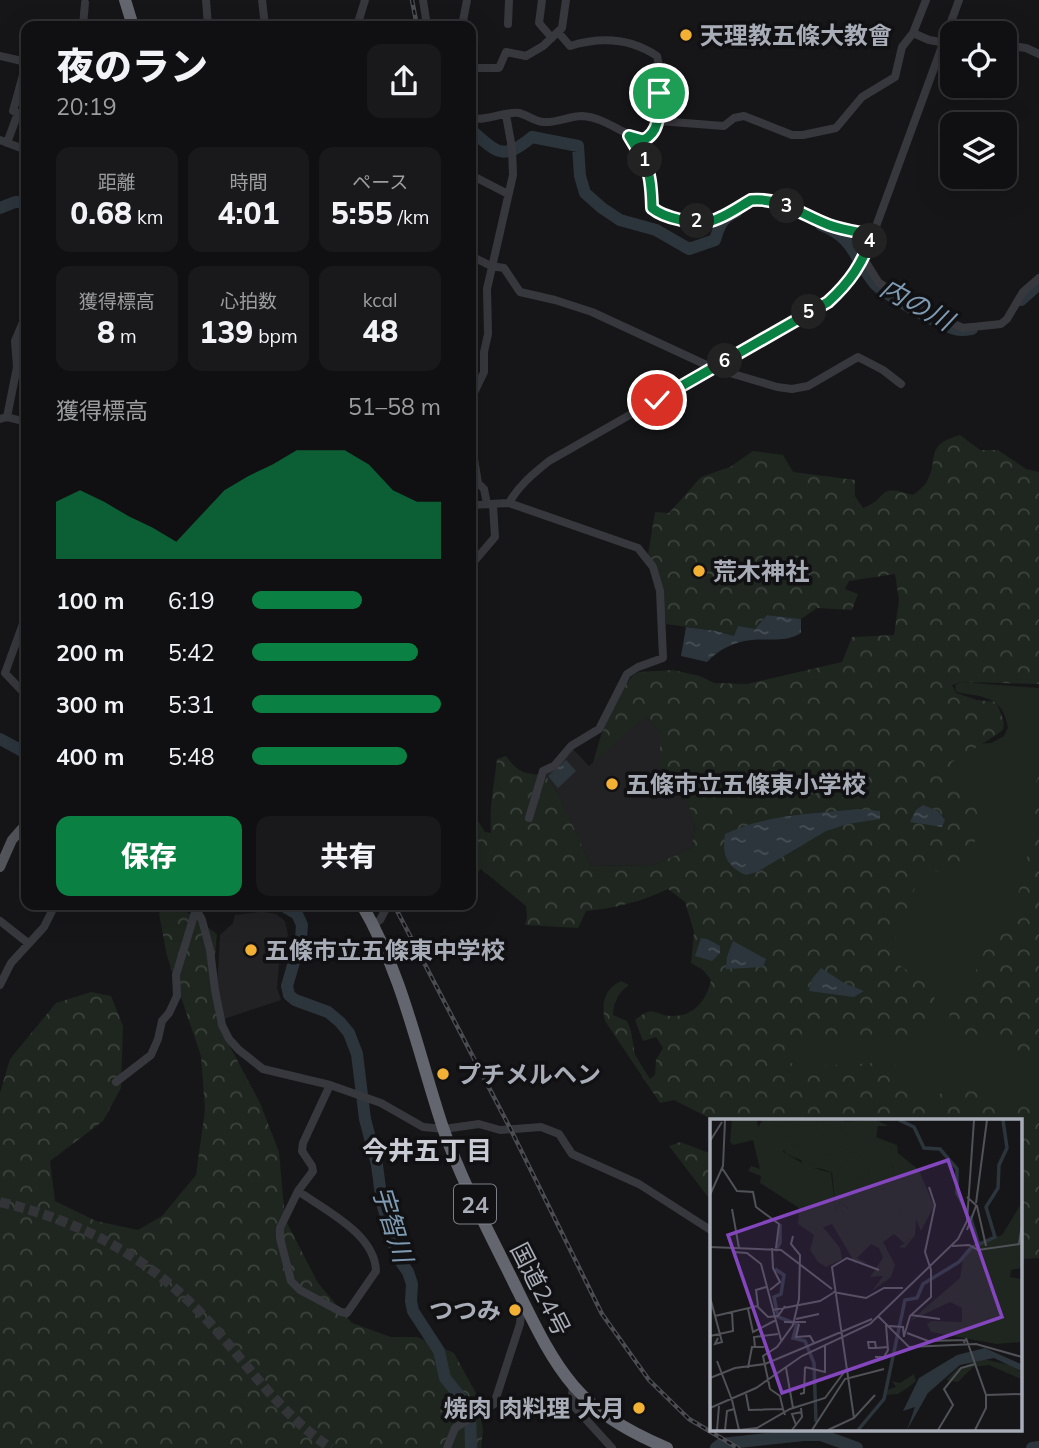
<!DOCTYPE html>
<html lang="ja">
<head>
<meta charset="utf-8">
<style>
	:root { --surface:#101012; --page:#19191b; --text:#f1f3f6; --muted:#9c9d9f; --line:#303032; --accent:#0b8043 }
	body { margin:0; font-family:Mulish,"Noto Sans JP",sans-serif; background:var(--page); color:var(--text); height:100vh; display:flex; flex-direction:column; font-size:26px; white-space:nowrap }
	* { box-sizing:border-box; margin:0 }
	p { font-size:23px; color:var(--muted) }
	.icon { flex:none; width:38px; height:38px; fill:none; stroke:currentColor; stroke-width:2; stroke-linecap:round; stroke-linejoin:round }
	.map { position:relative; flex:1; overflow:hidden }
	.panel { position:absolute; left:21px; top:21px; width:455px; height:889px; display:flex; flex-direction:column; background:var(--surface); border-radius:14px; box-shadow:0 7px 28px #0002,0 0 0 2px var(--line) }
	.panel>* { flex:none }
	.fabs { position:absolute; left:940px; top:21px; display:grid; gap:14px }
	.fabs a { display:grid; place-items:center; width:77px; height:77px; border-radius:14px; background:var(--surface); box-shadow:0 7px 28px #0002,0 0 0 2px var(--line); font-size:35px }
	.pin { position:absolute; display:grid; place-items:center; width:60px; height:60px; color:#fff; margin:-30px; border:4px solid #fff; border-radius:50%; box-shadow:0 2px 7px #0007 }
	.km { position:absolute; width:35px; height:35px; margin:-18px; border-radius:50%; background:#222; color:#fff; font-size:19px; line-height:35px; text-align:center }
	.round { display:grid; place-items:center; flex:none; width:74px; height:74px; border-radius:14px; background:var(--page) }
	.overview { display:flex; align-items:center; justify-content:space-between; height:119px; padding:0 35px }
	h1 { font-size:38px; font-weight:800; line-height:52px }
	.metrics { display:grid; grid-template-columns:repeat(3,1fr); gap:10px; height:119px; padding:7px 35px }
	.metrics div { display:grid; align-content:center; border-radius:14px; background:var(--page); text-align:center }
	.metrics b { font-size:30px; font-weight:800 }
	.metrics small { font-size:19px; font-weight:400 }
	.metrics p { font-size:19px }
	.chart { height:196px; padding:14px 35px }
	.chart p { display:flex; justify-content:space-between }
	.chart svg { width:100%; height:126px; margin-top:7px; fill:var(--accent); opacity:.7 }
	.primary-button { display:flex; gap:14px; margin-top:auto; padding:14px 35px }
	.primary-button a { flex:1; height:80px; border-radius:14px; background:var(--accent); color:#fff; font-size:28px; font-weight:800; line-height:80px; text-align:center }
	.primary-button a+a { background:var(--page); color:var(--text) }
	ul { padding:0 35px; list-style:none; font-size:23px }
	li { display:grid; grid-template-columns:112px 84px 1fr; align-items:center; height:52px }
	li i { height:18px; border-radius:9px; background:var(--accent) }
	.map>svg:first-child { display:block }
</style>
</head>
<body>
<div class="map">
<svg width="1039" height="1448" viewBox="0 0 1039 1448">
	<defs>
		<pattern id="forest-crowns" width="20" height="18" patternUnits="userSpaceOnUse" patternTransform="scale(1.75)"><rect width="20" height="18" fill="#1e261f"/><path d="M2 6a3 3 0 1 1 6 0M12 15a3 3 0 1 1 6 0" fill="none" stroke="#3c433d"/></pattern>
		<pattern id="water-ripples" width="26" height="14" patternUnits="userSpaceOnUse" patternTransform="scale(1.75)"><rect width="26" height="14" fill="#2c353c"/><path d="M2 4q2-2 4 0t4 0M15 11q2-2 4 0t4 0" fill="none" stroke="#485056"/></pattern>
	</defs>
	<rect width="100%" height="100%" fill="#161618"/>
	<path fill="#222225" d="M646 716 660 732V766L690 809 695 826 692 848 654 865 591 866 558 793 545 775 573 749 589 766Z
		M259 905H263L264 912 276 914 285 921 288 935 279 965 277 988 281 1000 224 1019 217 988 220 935 233 923 235 915 259 912Z"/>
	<path fill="#1e261f" d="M961 682 1039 688V1125L1020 1121H965L787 1067 782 1053 883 962 940 773 971 744 991 743 1004 736 1008 728C1003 696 983 697 956 692L955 685Z"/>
	<path fill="url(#forest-crowns)" d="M960 435 980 450H998L1026 469 1039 472V684L961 682 952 685 956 693 977 700 996 702C999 710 1006 721 1003 729 1001 734 960 756 951 763 951 788 964 786 974 804 984 823 973 865 951 871 944 873 936 870 929 871L916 885 891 949 894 961 934 990C937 1016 923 1024 905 1041L811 1036 802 1040 789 1053 791 1063 801 1067 894 1062 897 1069 894 1085 909 1095 933 1101 941 1093H949L967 1089 1016 1105 1025 1102H1039V1258L1020 1259V1121H715L674 1100 660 1103 605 1021C601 1004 604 989 621 981L629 985C617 994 614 1001 613 1015L627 1021 631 1031 635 1055 650 1079 655 1075 656 1060 663 1048 656 1037 643 1041 635 1020C654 1004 654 1015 672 1016 693 1017 707 1000 711 980L703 970 691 963 694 932 685 902 668 889C641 902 615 908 586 911L578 928 525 925 527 918 526 906 481 869 471 878V810L485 832 491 833C489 807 494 785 497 759L506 756C518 773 525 774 545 775L558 793 591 866 654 865 692 848 695 826 690 809 660 766V732L646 716 593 763 601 735 619 694 632 676 639 672 673 670 700 676 714 683 747 684 842 662 852 637 894 635 899 600 895 574 849 581 845 589 858 594 852 610 817 608 801 619 767 615 755 629 734 636 716 631 666 624 663 590 655 567 648 555 655 512 669 513 701 477 730 467 753 451 783 455 793 472 855 480V496L863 508C891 497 875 483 913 495 917 492 923 487 926 483 941 459 922 446 960 435Z
		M1039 774V1058L1023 1059 1018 1052 1008 1053 980 1038 956 1037C946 1028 949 1008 955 997 960 988 969 981 975 972 979 966 981 959 984 952 992 940 1001 928 1008 916 1023 890 1028 856 1031 827 1032 808 1032 792 1039 774Z
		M163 905H177L217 934 212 986 217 1022 260 1103 279 1152 285 1219 318 1283 352 1323 391 1337H417L454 1353 478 1397 483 1431 481 1448H0V1093L10 1059 56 1003 91 992 111 996 123 1026 121 1088 103 1121 50 1161 55 1201 96 1221 138 1230 162 1216 196 1175 205 1110 201 1056 167 956 159 914Z
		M680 1142 712 1154V1202L669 1146Z"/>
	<path fill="url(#water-ripples)" d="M767 615 801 619V633C785 643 770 638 752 640 735 641 718 650 707 662L681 656 686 627 716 631 734 636 738 626 755 629Z
		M566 760 576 771 558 788 548 776Z
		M923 805 938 811 945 820 942 827 910 822 916 810Z
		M858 809 880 811V819L848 824 826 831 757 872 746 875C726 866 722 855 725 834 767 814 813 814 858 809Z
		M701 938 707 939 720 946V953L712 961 695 956Z
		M733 941 766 959 763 967 726 969 727 957Z
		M821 968 844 983 864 991 854 997 809 991 812 979Z"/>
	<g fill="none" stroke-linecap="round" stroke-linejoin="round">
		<path stroke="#2c353c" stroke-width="12" d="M471 130C497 152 502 162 532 137L578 146 580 176 585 193 602 208 620 220 656 230 689 249 715 240C719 226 722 218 736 212
			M0 208 15 202H26
			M821 225C856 239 853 258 875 284 884 294 941 326 955 329 961 331 966 330 972 329
			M1021 300 1039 284
			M0 739 26 753
			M282 905 297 914 302 925 301 938 287 986 289 995 295 1000 328 1012 340 1022 349 1033 357 1054 365 1119 377 1165 382 1203 398 1258 408 1272 412 1284 411 1301 413 1311 439 1351 445 1378 470 1409 471 1448
			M716 1448 721 1444 804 1435H821L857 1448
			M1032 1448 1039 1447"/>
		<path stroke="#333438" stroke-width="10" stroke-dasharray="10 5" stroke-linecap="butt" d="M0 1202C82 1221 152 1259 209 1322 249 1366 281 1415 331 1448"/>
		<path stroke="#37383d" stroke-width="8" d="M206 0 208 26
			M262 0 265 26
			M423 0 427 26
			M542 0 539 23 552 38
			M508 24 509 0
			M83 26 85 3
			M357 26 365 0
			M462 26 467 0
			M558 32 570 46C599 37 630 38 657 56L660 70 659 121
			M913 33 929 40 952 44
			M1004 45 1026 48 1039 54
			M0 56 26 62
			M471 81 473 68H499L506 52 526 56 543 46 562 28 566 0
			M471 118C487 122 502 111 519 113 528 115 535 122 544 122 557 123 569 116 582 116 604 117 622 134 643 140L651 136 659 121 724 126 734 118 744 116 792 135H803L836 128 862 97 895 77 902 47 913 33 926 0
			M629 136C647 166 651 171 652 208 664 218 695 225 711 221 724 218 739 207 751 200 780 198 804 216 829 225 843 230 858 231 872 235
			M0 140 26 150
			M7 143 18 113 13 111 26 64
			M471 175 508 194
			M471 256 491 266 504 268 520 292 555 300 592 312 713 368 777 387 792 389 808 386 858 357 883 370 901 384
			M864 259 879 283 931 314 963 328 1001 324 1007 319 1023 292 1039 278
			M471 399 484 372V352L488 334 487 289 513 175 512 148 506 115
			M7 417 17 367 15 341 26 315
			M0 419 7 417 26 422
			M471 441 478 483 484 489 487 504
			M509 503C519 485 534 473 549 461L828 302 846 286 864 259 959 0
			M471 505 509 503 638 548 653 567 660 591 663 658 638 667 627 674 599 729 571 746 554 766 543 771 529 818
			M471 565 495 537 493 505
			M25 618 5 673 26 695
			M194 905 202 920 210 950 215 990 222 1025 229 1039 239 1050 263 1069 330 1085 381 1103 423 1127 444 1129 479 1124 500 1130 541 1127 559 1134 572 1154 639 1184 712 1231
			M0 921 28 943
			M374 925 380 920 388 905
			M0 985 11 963 44 927 55 905
			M116 1082 151 1055 158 1039 162 1021 169 1013 177 996 176 975 196 909
			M298 1191C325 1210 375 1234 376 1271L347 1313 341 1312 300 1290 291 1281 280 1238V1228Z
			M298 1191 313 1171 312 1166 302 1151 303 1143 330 1085
			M573 1387 571 1403 612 1448
			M447 1448 455 1428 494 1404 520 1324 522 1303"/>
		<path stroke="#53555c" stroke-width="10" d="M0 867 12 840 26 824"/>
		<path stroke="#63666e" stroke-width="12" d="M125 0 133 26
			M362 905C403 975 418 1053 443 1128 462 1182 489 1232 514 1283 557 1370 573 1408 667 1448"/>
		<defs>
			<path id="rail" d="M412 0 417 26
				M394 905 510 1128 602 1314 649 1380 689 1419 738 1448"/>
		</defs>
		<use href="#rail" stroke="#4a4c52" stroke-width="4.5"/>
		<use href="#rail" stroke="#111113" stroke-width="2" stroke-dasharray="5" stroke-linecap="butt"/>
	</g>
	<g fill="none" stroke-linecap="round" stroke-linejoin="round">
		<defs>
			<path id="route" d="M657 400 828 302C850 282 863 263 872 235 858 232 843 230 829 225 804 216 780 197 751 200 739 207 724 218 711 221 695 225 664 218 652 208 651 169 648 168 629 136L643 140C661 133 659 109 659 93"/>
		</defs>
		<use href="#route" stroke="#fff" stroke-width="14"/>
		<use href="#route" stroke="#0b8043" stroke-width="9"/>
	</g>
	<g fill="#f2b134" stroke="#111113" stroke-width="2.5">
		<circle cx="686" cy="35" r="7"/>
		<circle cx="699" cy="571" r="7"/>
		<circle cx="612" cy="784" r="7"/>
		<circle cx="251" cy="950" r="7"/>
		<circle cx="443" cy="1074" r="7"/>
		<circle cx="515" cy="1310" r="7"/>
		<circle cx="639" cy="1408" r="7"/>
	</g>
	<g text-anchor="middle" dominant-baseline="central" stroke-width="7" stroke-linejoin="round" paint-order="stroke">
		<rect fill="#111113" stroke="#7b7e86" stroke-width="2" x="454" y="1184.5" width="42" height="39" rx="5"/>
		<g font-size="23" font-weight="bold" fill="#a8adb8">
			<text x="475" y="1204">24</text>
		</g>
		<g font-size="24" font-weight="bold" fill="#a8adb8" stroke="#111113" text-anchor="start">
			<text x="700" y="35">天理教五條大教會</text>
			<text x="713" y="571">荒木神社</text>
			<text x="626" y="784">五條市立五條東小学校</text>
			<text x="265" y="950">五條市立五條東中学校</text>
			<text x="457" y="1074">プチメルヘン</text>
			<text x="501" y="1310" text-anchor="end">つつみ</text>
			<text x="625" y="1408" text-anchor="end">焼肉 肉料理 大月</text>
		</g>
		<g font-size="24" fill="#a8adb8" stroke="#111113">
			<text transform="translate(541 1289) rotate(63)">国道24号</text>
		</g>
		<g font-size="26" font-style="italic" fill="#7f9bb3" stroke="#111113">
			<text transform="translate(917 304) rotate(29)">内の川</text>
			<text transform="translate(393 1224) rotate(73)">宇智川</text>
		</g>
		<g font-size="26" font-weight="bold" fill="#c9ccd4" stroke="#111113">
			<text x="427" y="1150">今井五丁目</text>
		</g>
	</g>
	<g transform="translate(710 1119)">
		<rect width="312" height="312" fill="#161618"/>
		<path d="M57 1H133L179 39 191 66 193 99 172 90 140 91 130 83 126 93 122 54 76 35Z" fill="#1e261f"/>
		<path d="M22 1H47L48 8 53 1 62 2 79 22 73 33 92 44 91 40 104 46 116 35 138 41 124 64 123 54 117 50 104 49 121 54 126 93 130 83 138 90 148 82 169 89 176 79 183 82 191 99 183 47 141 19 127 3 166 1 179 7H168L166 18 187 26 188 34 209 51 224 87 211 112 206 100 205 116 195 129 189 128 202 119 194 124 184 115 173 123 185 146 181 158 162 172 173 157 160 158 173 139 169 129 161 125 147 139 157 144H145L122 105 113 108 130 129 132 140 116 148 108 143 100 131 104 116 88 105 89 89 50 64 51 57 38 52 41 47 50 50 43 21 23 26 20 23ZM75 1 87 7 90 24 98 30 82 26ZM105 1 116 7 112 1H123L128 20 156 42 127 25 116 24ZM158 43 176 52 179 76H133L139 58 160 60ZM311 85V149L301 151 300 158 311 160V223L286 225 221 213 217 205 221 202 252 203V189L240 183 200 202 250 159 254 134 259 128 292 116ZM273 240 300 246 311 253V260L279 246 263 248 248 263 236 261 248 249ZM204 255 206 262 200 267 188 275 176 276 177 271 186 268 182 262 190 264Z" fill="#1e261f"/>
		<path d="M275 229 311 245V252L284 239 250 246 218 274 197 311 205 288 193 292 209 259 247 236Z" fill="#2c353c"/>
		<path fill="none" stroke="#2c353c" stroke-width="3.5" d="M189 1 204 8 214 29 230 30 247 50V74L256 91M260 97 269 126M65 132 70 124V105M65 150 74 156 71 175 64 178 68 198 87 205 83 219 95 222 104 244 106 303M148 311 174 280 195 181 207 179 213 165 249 143 261 129 285 118 276 88 288 69 289 46 297 29 293 1"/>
		<path fill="none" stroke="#505258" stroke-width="2" d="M0 22 12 3M12 49 27 72 43 73 46 88 69 105 66 129M0 76 13 47 15 1M257 78 267 87 276 127M266 84 277 1M22 90 29 129M257 111 266 87M242 127 259 126 268 131 309 125 312 106M0 128 71 131 122 170M23 133 37 134 51 145 71 221M60 171 70 163 63 149 62 129M123 173 156 179 174 169H193M0 178 12 223 5 225 8 219M48 187 46 171 56 168M38 190 43 213 66 201M63 191 110 182 123 174M201 196 230 200M5 197 47 187 58 198 68 197 75 187M168 197 199 228 266 225 312 238M86 200 109 195M74 203H96M89 205 86 218 100 217 104 224M179 207 193 208 194 218M197 214 218 222 255 221 254 224M0 217 23 212 22 193M194 217 200 197 221 178V151L215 133 225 86 219 68M256 219 276 276V289L265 311M45 228 44 218 68 215M166 229 165 223H158L159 229H166L178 228M165 238H174L178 231 176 206M7 242 22 281M95 248 115 253V226M38 249 42 228H54M76 249 83 289M0 259 25 249 55 245 162 200M60 270 53 237 67 228 83 206 89 180 90 136 81 125 83 117M60 270 70 277 73 290M36 275 39 291 73 290 75 296M90 275 94 274 95 248M276 276 312 275M22 281 29 311M0 289 46 269 92 237 160 205 248 120 257 102 264 1M144 299 122 148 137 139 169 151M86 306 82 295 92 293M7 311 9 287M15 311 17 292 24 290M29 311 47 309 80 290 115 279 135 252M82 311 92 298 91 289M102 311 135 260 174 250M118 311 144 299 165 276M228 311 243 286 234 270 251 249 265 245"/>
		<path fill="#8446be" fill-opacity="0.15" stroke="#8446be" stroke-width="3.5" d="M238 41 292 198 72 274 18 116Z"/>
		<rect width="312" height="312" fill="none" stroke="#a8adb8" stroke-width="3.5"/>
	</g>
</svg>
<div class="fabs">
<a><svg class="icon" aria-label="locate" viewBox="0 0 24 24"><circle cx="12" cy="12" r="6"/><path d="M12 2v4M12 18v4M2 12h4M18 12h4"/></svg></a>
<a><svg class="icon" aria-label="layers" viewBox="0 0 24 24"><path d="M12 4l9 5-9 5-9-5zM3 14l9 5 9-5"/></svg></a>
</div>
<div class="pin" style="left:659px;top:93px;background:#1e9e55"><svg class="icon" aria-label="arrive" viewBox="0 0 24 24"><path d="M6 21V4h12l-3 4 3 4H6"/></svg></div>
<div class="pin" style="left:657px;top:400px;background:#d93025"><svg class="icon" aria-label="check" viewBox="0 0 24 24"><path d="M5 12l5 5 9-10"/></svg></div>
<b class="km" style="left:645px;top:160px">1</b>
<b class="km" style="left:697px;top:221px">2</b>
<b class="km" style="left:787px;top:206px">3</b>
<b class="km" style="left:870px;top:241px">4</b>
<b class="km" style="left:809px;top:312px">5</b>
<b class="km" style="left:725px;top:361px">6</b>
<section class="panel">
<div class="overview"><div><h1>夜のラン</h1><p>20:19</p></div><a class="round"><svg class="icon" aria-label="share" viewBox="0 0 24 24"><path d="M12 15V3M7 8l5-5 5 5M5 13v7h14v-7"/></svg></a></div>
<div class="metrics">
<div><p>距離</p><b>0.68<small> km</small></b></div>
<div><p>時間</p><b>4:01</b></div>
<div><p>ペース</p><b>5:55<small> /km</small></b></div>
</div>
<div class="metrics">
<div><p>獲得標高</p><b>8<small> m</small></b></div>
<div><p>心拍数</p><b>139<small> bpm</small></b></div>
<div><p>kcal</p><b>48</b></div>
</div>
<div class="chart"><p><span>獲得標高</span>51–58 m</p>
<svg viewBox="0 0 160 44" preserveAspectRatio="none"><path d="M0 44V24L10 20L20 24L30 29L40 33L50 38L60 29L70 20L80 15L90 11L100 6L110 6L120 6L130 11L140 20L150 24L160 24V44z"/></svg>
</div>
<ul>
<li><b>100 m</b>6:19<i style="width:58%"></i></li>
<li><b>200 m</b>5:42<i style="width:88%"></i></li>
<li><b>300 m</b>5:31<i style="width:100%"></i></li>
<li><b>400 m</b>5:48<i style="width:82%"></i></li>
</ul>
<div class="primary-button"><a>保存</a><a>共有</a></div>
</section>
</div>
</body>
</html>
